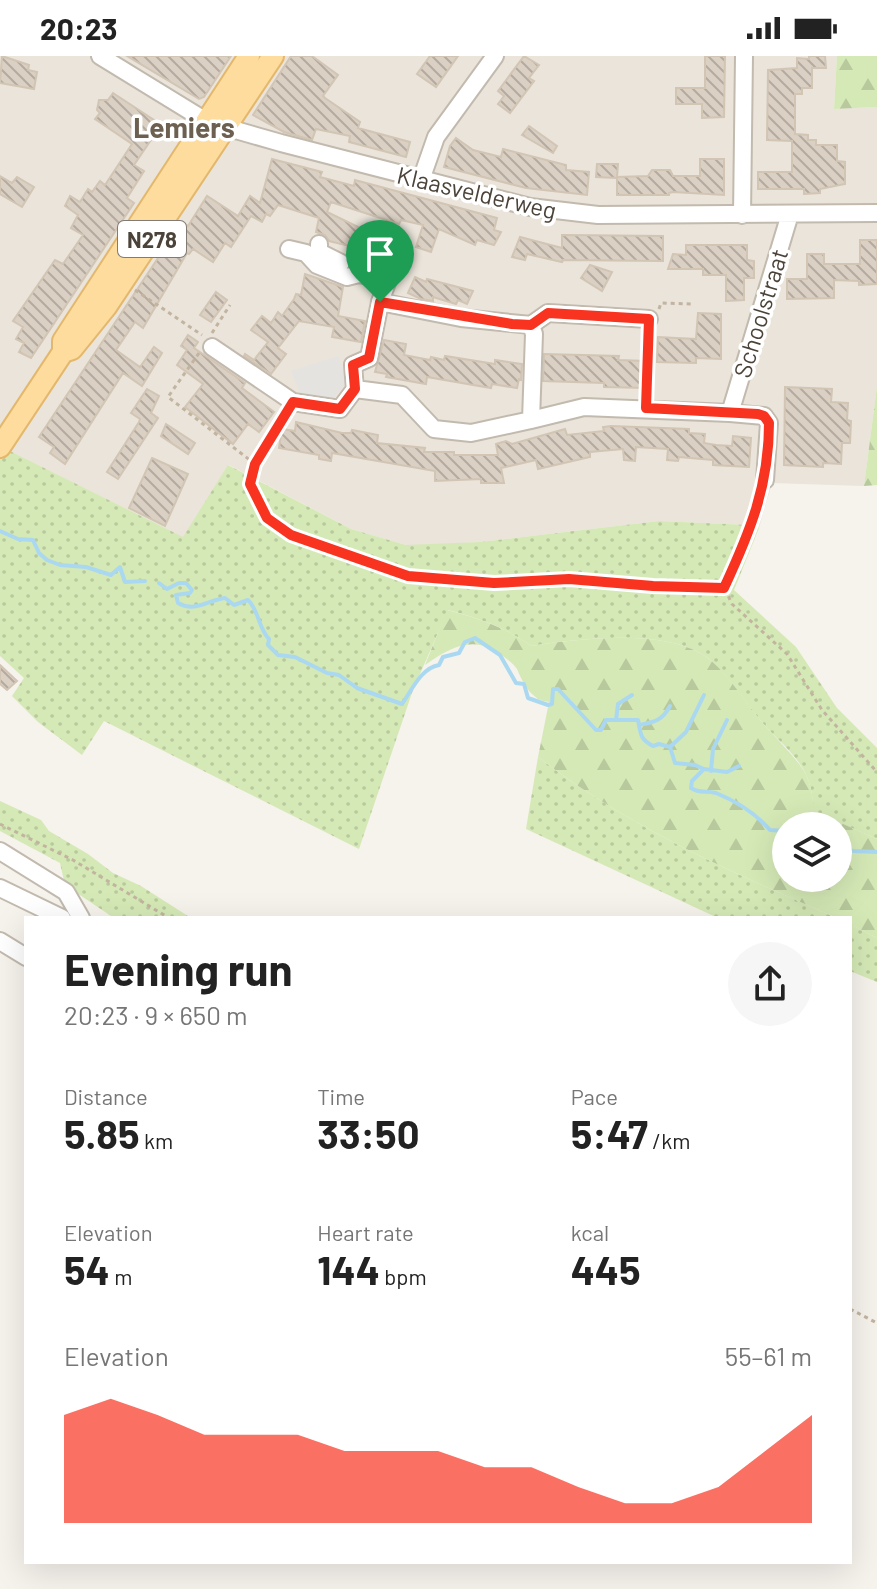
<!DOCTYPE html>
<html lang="en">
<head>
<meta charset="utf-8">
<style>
	:root { --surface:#fff; --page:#f6f6f6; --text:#222; --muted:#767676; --accent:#f83421 }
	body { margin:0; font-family:Barlow,sans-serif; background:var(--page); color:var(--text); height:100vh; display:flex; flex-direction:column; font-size:30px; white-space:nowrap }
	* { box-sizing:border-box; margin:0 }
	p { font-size:26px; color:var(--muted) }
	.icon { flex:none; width:44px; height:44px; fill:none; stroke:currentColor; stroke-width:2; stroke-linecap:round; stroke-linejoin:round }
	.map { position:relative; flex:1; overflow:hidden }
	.panel { position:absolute; left:24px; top:860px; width:828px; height:648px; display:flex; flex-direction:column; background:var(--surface); border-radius:0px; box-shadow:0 8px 32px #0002 }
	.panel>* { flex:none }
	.tools { position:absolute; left:772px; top:756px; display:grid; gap:16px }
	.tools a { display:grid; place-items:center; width:80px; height:80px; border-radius:50%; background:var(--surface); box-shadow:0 8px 32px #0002; font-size:40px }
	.pin { position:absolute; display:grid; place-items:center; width:68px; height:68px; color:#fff; margin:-82px -34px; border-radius:50% 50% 50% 0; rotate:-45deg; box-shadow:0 0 8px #0007 }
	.pin .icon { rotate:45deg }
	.round { display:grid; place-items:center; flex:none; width:84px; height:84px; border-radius:42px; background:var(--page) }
	.summary { display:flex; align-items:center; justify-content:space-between; height:136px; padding:0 40px }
	h1 { font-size:44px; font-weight:700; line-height:60px }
	.figures { display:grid; grid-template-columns:repeat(3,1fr); gap:12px; height:136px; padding:8px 40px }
	.figures div { display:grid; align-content:center }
	.figures b { font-size:40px; font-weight:700 }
	.figures small { font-size:22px; font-weight:400 }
	.figures p { font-size:22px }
	.chart { height:224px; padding:16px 40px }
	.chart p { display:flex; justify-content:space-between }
	.chart svg { width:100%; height:144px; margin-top:8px; fill:var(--accent); opacity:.7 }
	.status { display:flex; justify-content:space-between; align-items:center; height:56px; padding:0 40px; background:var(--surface); direction:ltr }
	.status svg { height:22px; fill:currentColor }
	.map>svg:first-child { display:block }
</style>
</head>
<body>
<div class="status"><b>20:23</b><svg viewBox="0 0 49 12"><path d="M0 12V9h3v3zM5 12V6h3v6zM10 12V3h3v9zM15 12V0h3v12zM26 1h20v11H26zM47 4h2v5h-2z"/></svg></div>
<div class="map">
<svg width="877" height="1533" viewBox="0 0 877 1533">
	<defs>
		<pattern id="grass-dots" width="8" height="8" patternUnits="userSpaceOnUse" patternTransform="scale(2)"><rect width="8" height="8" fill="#d5e9b6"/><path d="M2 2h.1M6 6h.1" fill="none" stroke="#b8c99d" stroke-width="1.8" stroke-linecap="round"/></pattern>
		<pattern id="forest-firs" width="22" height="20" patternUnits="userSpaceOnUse" patternTransform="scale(2)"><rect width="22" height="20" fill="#d5e9b6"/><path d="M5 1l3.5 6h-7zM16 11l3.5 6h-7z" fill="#b8c99d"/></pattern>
		<pattern id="building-back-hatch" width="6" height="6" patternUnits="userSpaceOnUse" patternTransform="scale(2)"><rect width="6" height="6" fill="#dbd0c4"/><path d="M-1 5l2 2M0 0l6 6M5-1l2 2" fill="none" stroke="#b4aaa0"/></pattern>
	</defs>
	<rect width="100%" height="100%" fill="#f6f2ec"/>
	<path fill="#eae4da" d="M0 0H837L834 53 877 51V330L864 430 772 427 759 472 749 469 659 465 480 486 424 490 406 489 351 473 229 409 184 482 0 390Z"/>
	<path fill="url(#grass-dots)" d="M0 390 183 481 228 409 351 473 406 489 480 486 659 465 749 469 759 472 734 534 796 591 837 652 877 692V783L815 756C812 745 812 731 807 721 799 700 775 682 761 665 747 648 722 611 705 600 661 572 580 583 531 590 505 571 478 562 448 554L413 634 359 793 104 665 82 699 38 666 12 640 24 622 0 600Z
		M538 701C630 772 731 816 837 862H718L526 773Z
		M0 745 41 764 49 775 88 798 113 817 141 830 191 862H114L65 829 60 807 0 775Z
		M850 868 877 882V926L850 915Z"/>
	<path fill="url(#forest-firs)" fill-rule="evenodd" d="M837 0H877V51L834 53Z
		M877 330V429L864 430Z
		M447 554C478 562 505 571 531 590 580 583 661 572 705 600 721 610 745 644 757 660 769 676 801 705 807 721 812 731 812 745 816 756L877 783V882L850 868V862H837C731 816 630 772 538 701L549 646C532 645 523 627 517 613 514 608 508 604 503 600 475 578 452 590 425 609ZM786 770H838V822H786Z"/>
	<path fill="#e5e3e0" d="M338 300 348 325 330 346 302 342 291 315Z"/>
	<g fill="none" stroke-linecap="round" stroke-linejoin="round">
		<path stroke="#aad8f1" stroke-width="4" d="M0 475 18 483 33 484 39 497 47 504 60 509 86 511 111 519 120 511 125 526 145 525
			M159 527 167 533 179 527H186L192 534 190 537 176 539 178 547C195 557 208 544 225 542L234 549 248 544C259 554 258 572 269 583L268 589 278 599 295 601 327 617 339 619 357 632 402 648C412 634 421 612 439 609L443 601 459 597 465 586 475 582 500 599 516 627 524 628 528 642 548 649 552 648 553 633H558L596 674H601L606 664H638C641 679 640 683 653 690L659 688 670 691 675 707 695 709 704 713 692 725 691 732C700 738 706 734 716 737 736 745 756 758 770 774L786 775
			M616 664 618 648 632 639
			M639 669C654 666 662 665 670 650
			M670 691 686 676 704 639
			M704 713 727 716 739 710
			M711 715 713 693 727 664
			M838 789 853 795 877 796"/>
	</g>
	<path fill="url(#building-back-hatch)" stroke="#d2c5b4" stroke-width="2" d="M2 0 29 9 28 14 37 16 34 33 0 27Z
		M127 0H231L204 41 199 43Z
		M291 0H312L338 19 323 40 325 42 360 66 358 72 410 86 406 101 349 86 350 80 316 73 312 84 284 76 253 59Z
		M430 0H458L436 31 417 18Z
		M524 0 539 9 529 22 534 25 510 57 498 48 504 40 498 35Z
		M705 0H725L724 61 702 62V48H676V32H705Z
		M809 0H825L826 12H812V32H802V38H795V78L808 79V84H816V89H837V105L845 106V128L820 133V137L804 138V133H758V116H792V85L767 84 768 14 797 12V2L809 3Z
		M113 37 160 68 159 72 134 109 144 115 127 142 134 147 31 302 19 296 24 287 16 283 23 271 13 265 55 204 63 208 83 179 71 172 78 159 65 150 70 140 80 146 88 133 92 136 100 125 105 129 132 88 95 63 100 57 97 54 99 44H108Z
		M529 70 557 90 553 97 522 79Z
		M456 82 473 94 501 101 503 93 566 109V114L589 116 587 139 526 132 444 111 450 90Z
		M272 103 322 116 320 121 354 130 355 124 497 162 494 174 501 176 494 189 477 184 475 189 439 173 431 196 416 191 423 169 401 164 399 168 331 146 327 156 412 197 403 215 393 210 391 214 375 210 379 192 355 186 354 191 329 185 325 179 316 176 319 162 278 149 270 160 266 158 262 166 251 160 231 191 225 187 213 206 193 193 189 198 187 197 143 272 135 266 116 294 140 311 154 291 162 297 142 330 123 317 65 408 50 397 54 391 39 381 182 166 188 170 207 140 238 160 250 140 260 147Z
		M700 103H724V139L673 136 669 137V139H617V122L596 121 597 108H618L617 121 648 120 652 114H670L673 120H700Z
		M0 120 12 127 17 121 34 131 22 151 0 138Z
		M562 179 663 180V205L563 204 562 206 527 198 525 204 512 201 520 181 562 192Z
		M860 184H877V228L859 229V225L834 224V242L787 243V223H807V198H824V208H860Z
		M686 189H747V204L754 205V222H744V244L726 245V219H703V213H668L673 198 686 199Z
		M590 209 612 216 602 235 581 222Z
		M305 218 343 231 338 260 365 265 361 286 332 281 334 271 299 265 278 292 286 298 271 318 244 300 245 298 254 304 268 286 251 274 262 260 271 267 278 256 282 260 294 243 296 238 301 239Z
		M415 221 426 226 427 223 473 235 467 248 458 244 456 248 433 241V245L421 243 408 237Z
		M216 236 227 244 211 266 200 259Z
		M698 257 721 258V303L696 302V307L657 306 658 281 696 283Z
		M188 279 198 286 194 292 245 327 242 332 274 356 259 376 248 368 233 388 185 351 203 328 177 309 187 294 181 290Z
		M384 284 406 288 404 299 430 304 431 301 444 304 445 300 495 308V304L522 308 521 324 519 323 517 332 492 328 491 332 427 321 426 328 386 321 387 318 375 316Z
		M544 298 619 300 618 304 646 305 645 332 604 331V327L543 325Z
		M785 331 832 333 831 346 848 347 847 364 851 365 850 387H842L841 408 823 407V411L784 409Z
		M147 333 159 340 151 357 158 362 118 423 107 416 139 366 140 363 131 357Z
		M296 366 342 377H351L352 374 378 379 377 387 425 392 424 396H454V399H498L496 388 506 385 512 388 565 373 567 379 604 375 603 371 611 370 689 373V377L705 378 704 387 716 389 732 390 733 380 751 382 749 411 713 409V404L679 401 678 405 667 404 668 393 636 391 635 405 624 404 623 393 590 396V401L538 413 536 404 501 412 504 427H481V423L435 425V415L332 397 331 405 319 403V399L279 392 282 373 295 375Z
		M166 368 195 387 188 398 161 380Z
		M152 402 188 418 165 470 129 452Z
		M0 609 17 625 7 634 0 628Z"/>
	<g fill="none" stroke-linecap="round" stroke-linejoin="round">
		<defs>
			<path id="minor" d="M100 0 206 65 227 69 239 75 281 87 530 151 598 159 877 157
				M421 124 436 81 495 0
				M742 159 744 0
				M319 188V196L341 207
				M289 193 306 197 317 209 347 221 359 218 388 224 380 246
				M531 269 548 257 649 263
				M212 291 293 346 340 353 355 333 353 309 369 302 380 246 461 262 531 269 534 278 531 364 584 351 730 357
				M355 333 402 339 434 373 471 377 531 364
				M765 424 769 367 764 360 730 357 790 158
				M0 795 66 836 81 862
				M0 832 62 862
				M0 885 26 901"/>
			<path id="major" d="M63 296 72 293 106 251 273 0
				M0 391 63 296V285L74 268 249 0"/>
		</defs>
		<use href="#minor" stroke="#c2baae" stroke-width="20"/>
		<use href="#major" stroke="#e4b86c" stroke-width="24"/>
		<path stroke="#c3b4a0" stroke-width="3" stroke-dasharray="4 4" stroke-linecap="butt" d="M135 234 202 279
			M659 253 661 247 694 248
			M212 277 230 249
			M199 297 168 341 255 408
			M647 341 648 276
			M286 358 255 408 250 428 267 462 291 479 408 520 494 527 569 523 653 530 724 532
			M724 532 751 474 761 439
			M725 533 732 548 787 598 822 654 877 716
			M0 768 73 804 169 862
			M850 1253 877 1267"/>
		<use href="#minor" stroke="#fff" stroke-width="16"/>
		<use href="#major" stroke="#fddc9e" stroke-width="20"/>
	</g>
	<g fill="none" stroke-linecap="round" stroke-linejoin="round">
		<defs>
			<path id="route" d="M380 246 512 268 531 269 548 257 649 263 646 352 758 358 764 360 769 367C769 430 750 476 724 532L653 530 569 523 494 527 408 520 291 479 267 462 250 428 255 408 293 346 340 353 355 333 353 309 369 302Z"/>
		</defs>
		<use href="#route" stroke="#fff" stroke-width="16"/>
		<use href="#route" stroke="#f83421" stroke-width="10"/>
	</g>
	<g text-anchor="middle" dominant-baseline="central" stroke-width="7" stroke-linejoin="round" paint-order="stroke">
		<rect fill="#fff" stroke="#817b74" stroke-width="2" x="118" y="165" width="68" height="36" rx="6"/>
		<g font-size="22" font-weight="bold" fill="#4b4339">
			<text x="152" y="183">N278</text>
		</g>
		<g font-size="24" fill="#4b4339" stroke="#fff">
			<text transform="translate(477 136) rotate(13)">Klaasvelderweg</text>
			<text transform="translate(760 257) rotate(-73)">Schoolstraat</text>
		</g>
		<g font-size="28" font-weight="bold" fill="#6d6050" stroke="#fff">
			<text x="184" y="71">Lemiers</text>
		</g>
	</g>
</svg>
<div class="tools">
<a><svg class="icon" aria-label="layers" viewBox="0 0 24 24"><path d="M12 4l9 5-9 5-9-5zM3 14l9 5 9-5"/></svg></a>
</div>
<div class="pin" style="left:380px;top:246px;background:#1e9e55"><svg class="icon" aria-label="arrive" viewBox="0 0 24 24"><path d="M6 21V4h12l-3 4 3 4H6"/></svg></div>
<section class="panel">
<div class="summary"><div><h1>Evening run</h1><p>20:23 · 9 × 650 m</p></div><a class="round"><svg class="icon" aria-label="share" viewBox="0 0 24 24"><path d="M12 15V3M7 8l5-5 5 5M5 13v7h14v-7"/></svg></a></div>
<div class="figures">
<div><p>Distance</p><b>5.85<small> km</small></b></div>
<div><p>Time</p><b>33:50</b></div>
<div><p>Pace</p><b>5:47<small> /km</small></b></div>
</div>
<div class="figures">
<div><p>Elevation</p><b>54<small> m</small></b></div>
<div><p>Heart rate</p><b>144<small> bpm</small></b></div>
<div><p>kcal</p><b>445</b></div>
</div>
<div class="chart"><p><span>Elevation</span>55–61 m</p>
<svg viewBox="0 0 160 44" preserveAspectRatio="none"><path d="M0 44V11L10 6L20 11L30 17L40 17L50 17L60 22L70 22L80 22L90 27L100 27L110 33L120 38L130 38L140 33L150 22L160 11V44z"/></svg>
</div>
</section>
</div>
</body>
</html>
